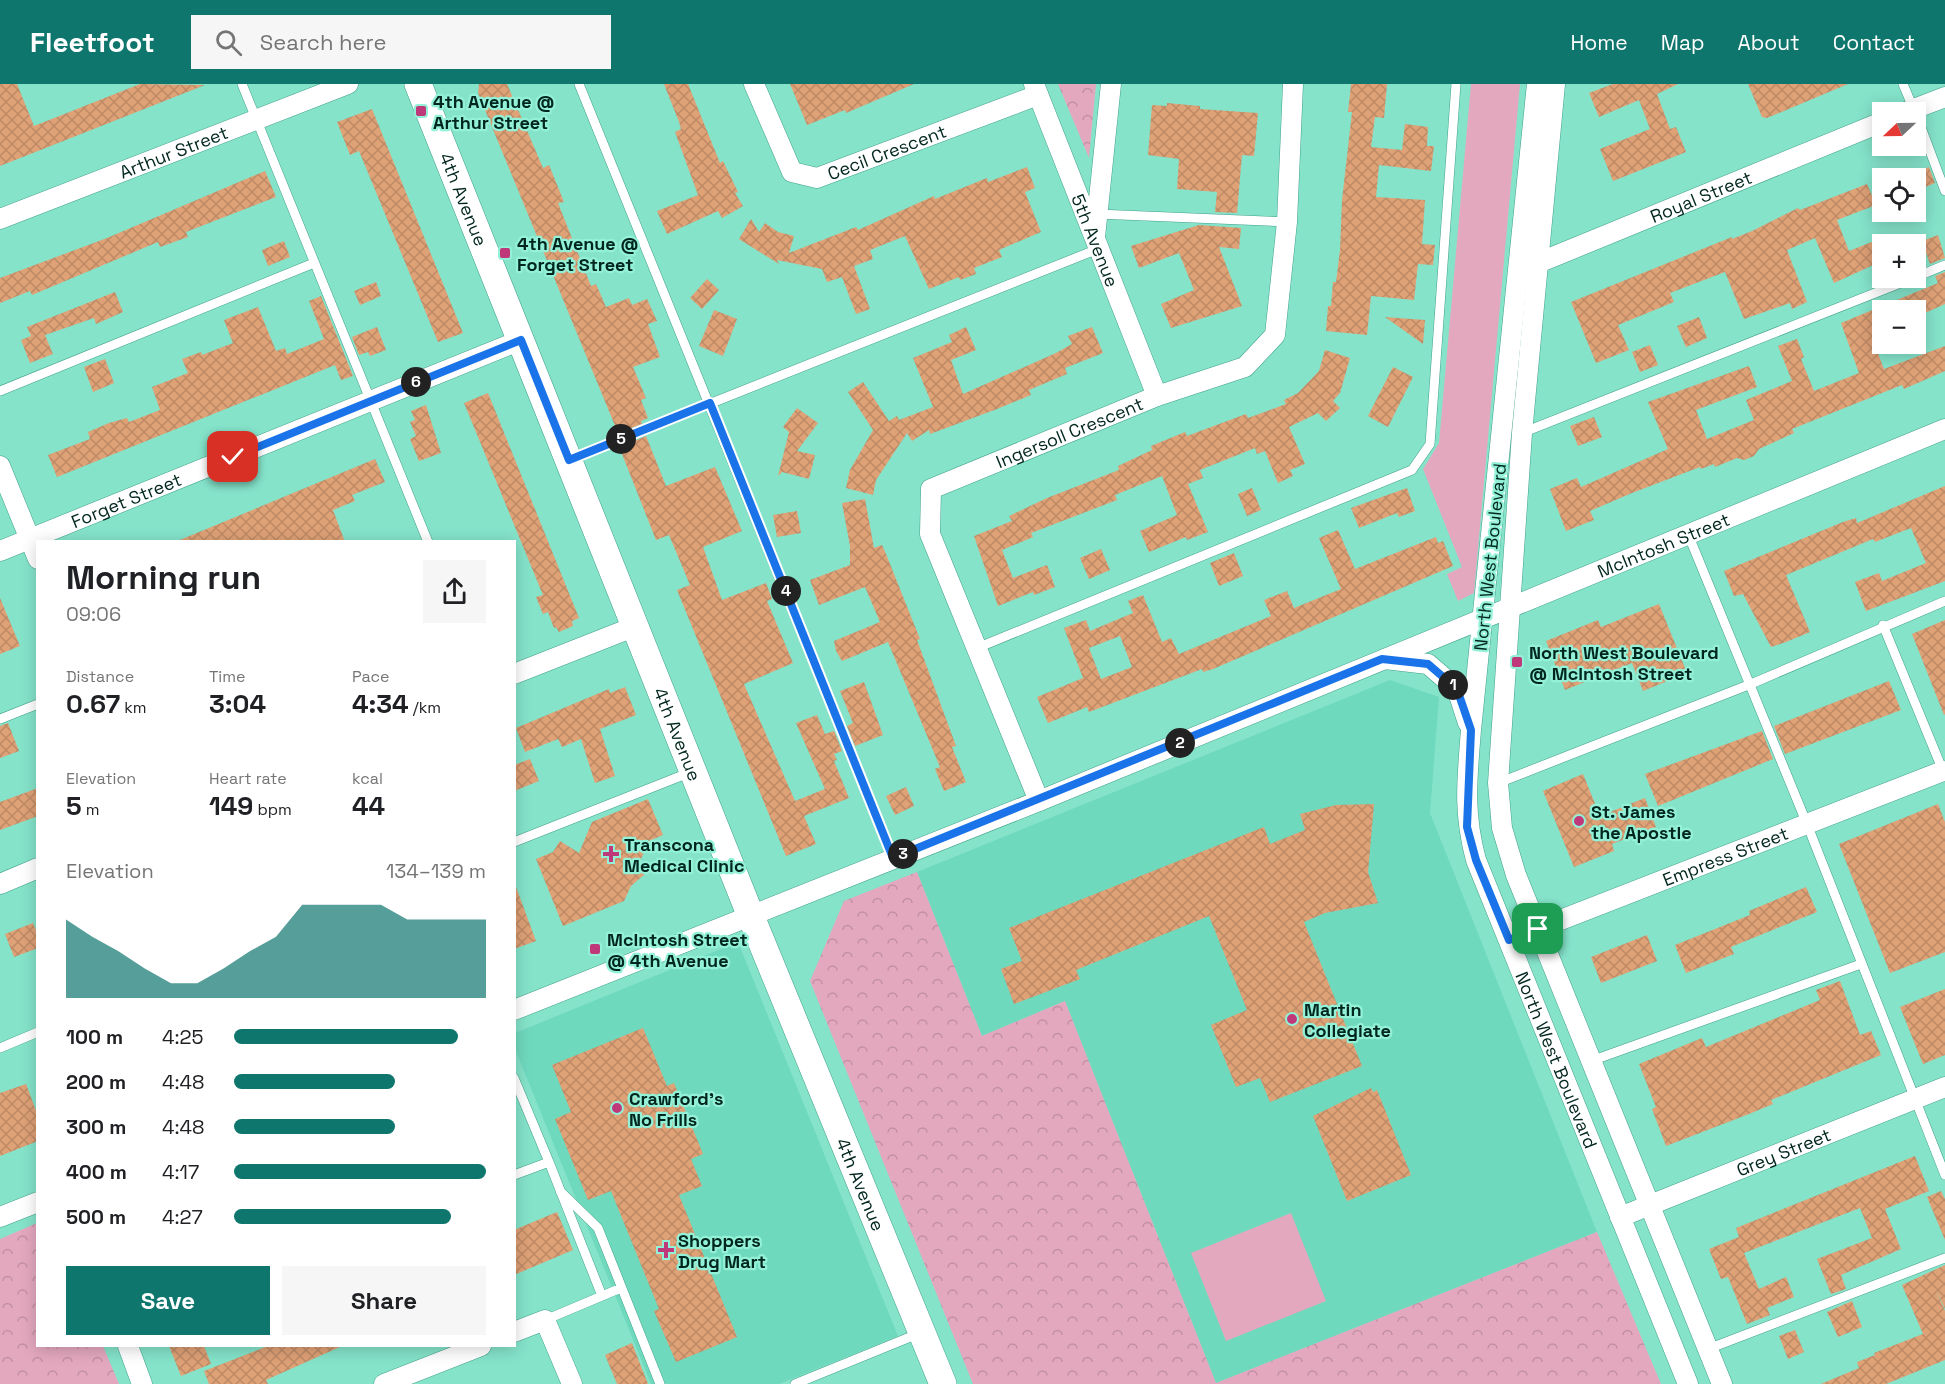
<!DOCTYPE html>
<html lang="en">
<head>
<meta charset="utf-8">
<style>
	:root { --surface:#fff; --page:#f6f6f6; --text:#202124; --muted:#757577; --accent:#0f766e }
	body { margin:0; font-family:"Space Grotesk",sans-serif; background:var(--page); color:var(--text); height:100vh; display:flex; flex-direction:column; font-size:22px; white-space:nowrap }
	* { box-sizing:border-box; margin:0 }
	p { font-size:20px; color:var(--muted) }
	.icon { flex:none; width:33px; height:33px; fill:none; stroke:currentColor; stroke-width:2; stroke-linecap:round; stroke-linejoin:round }
	.map { position:relative; flex:1; overflow:hidden }
	.details { position:absolute; left:36px; top:456px; width:480px; height:807px; display:flex; flex-direction:column; background:var(--surface); border-radius:0px; box-shadow:0 3px 15px #0003 }
	.details>* { flex:none }
	.needle { width:39px; rotate:248deg }
	.controls { position:absolute; left:1872px; top:18px; display:grid; gap:12px }
	.controls a { display:grid; place-items:center; width:54px; height:54px; border-radius:0px; background:var(--surface); box-shadow:0 3px 15px #0003; font-size:30px }
	.pin { position:absolute; display:grid; place-items:center; width:51px; height:51px; color:#fff; margin:-26px; border-radius:12px; box-shadow:0 3px 9px #0006 }
	.km { position:absolute; width:30px; height:30px; margin:-15px; border-radius:50%; background:#222; color:#fff; font-size:16px; line-height:30px; text-align:center }
	.round { display:grid; place-items:center; flex:none; width:63px; height:63px; border-radius:0px; background:var(--page) }
	.summary { display:flex; align-items:center; justify-content:space-between; height:102px; padding:0 30px }
	h1 { font-size:33px; font-weight:600; line-height:45px }
	.metrics { display:grid; grid-template-columns:repeat(3,1fr); gap:9px; height:102px; padding:6px 30px }
	.metrics div { display:grid; align-content:center }
	.metrics b { font-size:26px; font-weight:600 }
	.metrics small { font-size:16px; font-weight:400 }
	.metrics p { font-size:16px }
	.chart { height:168px; padding:12px 30px }
	.chart p { display:flex; justify-content:space-between }
	.chart svg { width:100%; height:108px; margin-top:6px; fill:var(--accent); opacity:.7 }
	.action { display:flex; gap:12px; margin-top:auto; padding:12px 30px }
	.action a { flex:1; height:69px; border-radius:0px; background:var(--accent); color:#fff; font-size:24px; font-weight:600; line-height:69px; text-align:center }
	.action a+a { background:var(--page); color:var(--text) }
	ul { padding:0 30px; list-style:none; font-size:20px }
	li { display:grid; grid-template-columns:96px 72px 1fr; align-items:center; height:45px }
	li i { height:15px; border-radius:8px; background:var(--accent) }
	header { display:flex; align-items:center; gap:36px; box-sizing:border-box; height:84px; padding:0 30px; background:var(--accent); color:#fff }
	header strong { font-size:28px }
	nav { display:flex; gap:33px; margin-inline-start:auto; font-size:21px }
	.search { width:420px; height:54px; background:var(--page); display:flex; align-items:center; gap:15px; box-sizing:border-box; padding:0 21px; border-radius:0px; color:var(--muted); font-size:22px }
	.map>svg:first-child { display:block }
</style>
</head>
<body>
<header>
<strong>Fleetfoot</strong>
<div class="search"><svg class="icon" aria-label="search" viewBox="0 0 24 24"><circle cx="10" cy="10" r="6"/><path d="M15 15l6 6"/></svg>Search here</div>
<nav><a>Home</a><a>Map</a><a>About</a><a>Contact</a></nav>
</header>
<div class="map">
<svg width="1945" height="1300" viewBox="0 0 1945 1300">
	<defs>
		<pattern id="park-crowns" width="20" height="18" patternUnits="userSpaceOnUse" patternTransform="scale(1.5)"><rect width="20" height="18" fill="#e4a8be"/><path d="M2 6a3 3 0 1 1 6 0M12 15a3 3 0 1 1 6 0" fill="none" stroke="#c290a3"/></pattern>
		<pattern id="building-cross-hatch" width="8" height="8" patternUnits="userSpaceOnUse" patternTransform="scale(1.5)"><rect width="8" height="8" fill="#dfa176"/><path d="M0 0l8 8M0 8l8-8" fill="none" stroke="#be8a66"/></pattern>
	</defs>
	<rect width="100%" height="100%" fill="#85e3ca"/>
	<path fill="#6fd9be" d="M1390 596 1439 613 1430 729 1597 1148 1216 1299 1065 917 982 952 917 788Z
		M738 858 898 1252 779 1300H651L515 965V949Z"/>
	<path fill="#e4a8be" d="M1471 0H1520L1474 509 1458 517 1447 490 1462 483 1423 385 1439 359Z
		M1291 1129 1326 1217 1226 1257 1191 1169Z"/>
	<path fill="url(#park-crowns)" d="M1058 0H1096L1089 74Z
		M917 788 982 952 1065 917 1216 1299 1597 1148 1661 1300H973L810 897 844 817Z
		M37 1139 38 1262H103L119 1300H0V1155Z"/>
	<path fill="url(#building-cross-hatch)" fill-rule="evenodd" d="M0 0H17L34 42 140 0 205 1 0 82Z
		M479 0H507L543 84 549 81 564 118 558 119 591 202 596 200 606 223 629 214 632 221 647 215 657 237 648 240 660 273 633 283 646 314 641 316 648 334 641 337 642 340 618 349 478 9Z
		M664 0H688L720 79 723 77 738 108 735 109 743 122 722 134 718 127 667 150 657 127 698 111 675 48 681 45 679 38Z
		M790 0H914L846 29 845 26 807 41Z
		M1351 0H1387L1384 34 1375 33 1371 63 1402 66 1405 40 1428 43 1427 62H1434L1431 87 1379 81 1376 113 1425 116 1422 160 1435 161 1433 181 1418 180 1414 216 1371 212 1367 251 1326 247 1328 222H1331L1333 198H1336L1340 166 1342 116 1352 28H1348Z
		M1613 0H1678L1657 10 1670 45 1676 43 1686 68 1613 97 1600 65 1650 45 1639 16 1599 33 1589 9Z
		M1748 0H1848L1767 34 1762 33Z
		M1167 19 1200 22V25L1258 29 1254 72 1242 71 1237 129 1215 128 1217 108 1177 105 1179 75 1148 71 1152 21 1167 22Z
		M372 25 463 249 438 258 359 67 350 71 337 38Z
		M1027 83 1035 104 1025 108 1041 148 999 166 1002 173 974 184 976 190 960 196 959 193 929 205 905 152 870 166 873 175 854 182 870 225 856 230 842 193 827 198 822 185 777 176 779 180 739 155 751 135 759 148 765 139 778 148 794 152 789 169 856 143 858 146 934 112 935 115 987 94 988 98Z
		M1929 83 1935 99 1916 107V88Z
		M265 87 276 113 186 148 188 153 160 163 158 158 32 211 30 207 0 219V194L107 154Z
		M1867 100 1876 121 1837 136 1849 167 1882 154V177L1834 199 1815 154 1787 166 1807 218 1792 225 1790 219 1744 235 1725 188 1670 209 1674 218 1618 241 1629 266 1596 279 1571 218 1732 153V155L1752 147 1798 124 1800 126Z
		M1199 141 1241 144 1239 165 1219 163 1242 222 1171 244 1161 220 1194 206 1179 169 1139 184 1131 162Z
		M1938 151 1945 174 1930 180 1922 157Z
		M284 157 290 173 268 182 262 166Z
		M1945 188V220L1916 233V226H1882V247L1874 250 1875 253 1872 254 1884 285 1945 262V287L1904 305 1902 301 1792 345 1794 349 1759 365 1754 372 1744 376 1737 374 1715 383 1714 380 1701 385 1700 383 1632 409 1590 427 1594 436 1566 447 1550 405 1577 394 1581 403 1668 365 1648 318 1749 282 1757 303 1696 326 1707 355 1754 336 1746 316 1792 297 1778 262 1797 255 1804 273 1801 275 1814 307 1859 289 1841 239 1938 199 1935 192Z
		M707 195 719 206 702 225 690 214Z
		M376 198 381 212 360 221 354 207Z
		M115 208 123 228 96 240 94 234 45 251 53 270 30 279 21 256 31 252 27 243Z
		M321 212 353 292 341 296 335 281 57 393 48 371 90 355 88 348 109 339 127 334 129 338 160 326 152 303 188 289 182 275 201 268 202 271 233 259 224 236 258 223 276 267 285 264 287 270 324 255 309 217Z
		M714 226 737 235 723 272 699 262Z
		M1385 233 1425 236 1423 260Z
		M1699 233 1707 254 1686 263 1677 242Z
		M377 243 386 266 370 272 368 268 359 271 352 253Z
		M966 243 976 266 951 276 963 310 1056 269 1072 260 1068 252 1092 243 1103 269 1065 284 1067 290 1029 306 1031 311 997 325 930 350 929 346 912 357 907 349 876 396 873 411 846 404 850 386 873 346 848 308 863 298 889 337 897 332 899 336 933 323 913 274 952 258 949 251Z
		M1650 261 1658 281 1640 288 1632 268Z
		M1325 266 1350 274 1340 309 1333 317 1340 324 1326 337 1318 329 1289 343 1305 380 1290 386 1293 392 1278 399 1265 367 1257 370 1255 364 1200 386 1203 394 1188 400 1208 448 1187 456 1186 453 1149 468 1140 447 1177 431 1162 392 1115 411 1117 416 1031 449 1033 453 1002 466 1013 494 1047 481 1055 503 1034 511 1033 508 998 522 974 452 1012 437 1009 432 1047 414 1119 386 1118 382 1152 366 1151 362 1185 348 1187 352 1246 330 1248 334 1286 320 1284 316 1298 309 1319 287Z
		M105 275 114 299 93 308 84 283Z
		M1393 283 1413 293 1388 343 1368 332Z
		M488 309 579 534 572 537 573 542 559 548 556 543 554 544 548 528 543 530 536 513 543 511 464 319Z
		M426 321 441 369 419 377 410 355 416 352 410 338 415 336 411 327Z
		M797 324 818 339 797 367 815 371 809 395 782 388 778 392 789 348 783 343Z
		M1594 333 1602 353 1578 362 1570 342Z
		M646 352 666 402 715 383 742 447 703 463 722 516 766 499 772 515 767 517 793 579 744 600 795 717 825 705 796 639 817 631 825 650 834 647 842 667 834 670 837 676 834 677 849 714 804 732 816 760 786 772 677 506 690 501 669 451 656 456 622 370 625 368 623 362Z
		M375 375 385 398 352 411 355 417 333 426 345 458H175Z
		M1945 402V497L1866 527 1855 498 1879 489 1882 497 1926 479 1911 444 1875 458 1873 455 1786 491 1810 548 1786 558 1771 563 1743 510 1734 512 1724 487 1843 438 1856 434 1857 439Z
		M1252 404 1261 426 1247 432 1238 410Z
		M1407 404 1415 427 1399 433 1397 429 1359 444 1351 424Z
		M865 415 874 464 882 461 886 470 920 555 917 556 956 662 952 663 966 698 944 707 935 685 940 683 888 558 842 577 836 567 834 557 880 538 865 503 819 521 810 496 850 481V462L842 419Z
		M797 427 801 449 777 453 773 431Z
		M1338 446 1355 485 1436 453 1438 459 1443 457 1453 482 1213 585 1203 588 1202 585 1089 628 1087 623 1048 639 1037 613 1083 594 1064 544 1086 536 1090 547 1133 529 1128 517 1143 511 1162 558 1171 554 1179 570 1271 532 1264 516 1287 507 1294 524 1341 505 1319 454ZM1120 552 1132 583 1101 595 1089 564Z
		M1101 465 1110 486 1089 495 1080 474Z
		M1234 469 1243 492 1219 502 1210 479Z
		M0 514 20 562 0 570Z
		M1659 520 1687 589 1643 607 1632 579 1565 606 1546 557 1598 536 1601 543Z
		M1945 536V630L1944 631 1912 550Z
		M1889 597 1901 626 1785 670 1774 642Z
		M864 598 883 651 855 662 847 642 853 639 840 607Z
		M625 603 636 631 600 645 615 692 595 699 581 655 562 663 558 655 525 668 516 644 609 605 610 609Z
		M8 639 19 667 0 674V642Z
		M1762 647 1773 675 1658 722 1645 690Z
		M530 675 539 697 514 707V681Z
		M1583 690 1600 732 1645 714 1656 743 1612 760 1614 767 1574 783 1543 707Z
		M906 703 914 722 895 731 886 712Z
		M38 704V732L0 746V718Z
		M648 715 663 751 649 757 640 777 645 790 631 802 624 817 563 842 536 775 553 768 560 757 579 769 592 738Z
		M1374 720 1368 788 1378 819 1325 829 1304 838 1362 982 1270 1018 1260 994 1236 1003 1211 941 1247 926 1209 832 1076 886 1080 895 1014 920 1001 885 1022 877 1009 844 1264 743 1270 760 1305 746 1300 730 1336 721Z
		M1938 720 1945 738V868L1890 889 1839 760Z
		M516 803 536 857 514 865V804Z
		M1806 803 1817 828 1731 863 1734 870 1686 889 1675 861 1750 831 1749 827Z
		M33 839 38 851V864L14 873 5 850Z
		M1647 851 1657 877 1601 899 1591 873Z
		M1840 897 1860 951 1871 947 1881 971 1771 1016 1773 1020 1749 1030 1666 1062 1652 1025 1656 1023 1639 980 1702 954 1706 963 1791 928 1820 916 1816 906Z
		M1945 905V971L1923 980 1900 923Z
		M643 944 667 1002 674 999 703 1070 691 1075 702 1102 679 1111 737 1253 676 1278 654 1227 659 1225 611 1107 588 1116 555 1035 571 1028 552 981Z
		M26 1000 38 1032V1057L0 1072V1009Z
		M1371 1004 1373 1008 1377 1006 1411 1091 1347 1117 1313 1032Z
		M1915 1072 1929 1107 1885 1125 1901 1165 1841 1191 1846 1205 1831 1210 1817 1175 1872 1154 1860 1124 1744 1169 1759 1205 1786 1193 1794 1213 1767 1224 1770 1231 1747 1240 1728 1193 1721 1195 1709 1165 1739 1153 1736 1144Z
		M1941 1107 1945 1115V1156L1927 1113Z
		M557 1128 573 1166 514 1191V1146Z
		M1945 1181V1225L1935 1204 1945 1227V1276L1886 1300H1821L1859 1284 1857 1278 1875 1271 1874 1269 1923 1250 1902 1201Z
		M1852 1217 1862 1243 1838 1253 1827 1228Z
		M1795 1246 1804 1268 1788 1275 1779 1252Z
		M632 1259 648 1300H617L605 1271Z
		M169 1262H204L211 1280 181 1292Z
		M268 1262H342L266 1296 268 1300H209L204 1287Z"/>
	<g fill="none" stroke-linecap="round" stroke-linejoin="round">
		<defs>
			<path id="lane" d="M242 0 428 458
				M579 0 893 774
				M1903 0 1914 26
				M1916 30 1945 107
				M1097 130 1287 138
				M1916 193 1945 181
				M0 307 314 179
				M1522 349 1913 194
				M571 375 1098 165
				M1688 450 1807 740 1945 1091
				M1883 541 1943 687
				M977 564 1412 386 1430 360 1456 0
				M0 635 38 620
				M1498 699 1751 600 1945 517
				M514 758 691 688
				M0 964 38 948
				M1591 977 1861 880
				M514 994 549 1078 514 1091
				M549 1078 602 1212
				M560 1107 598 1144 660 1300
				M545 1236 621 1204
				M1708 1265 1945 1174
				M795 1300 920 1249"/>
			<g id="street">
				<path id="s1" d="M754 0 792 88 817 94 1038 11"/>
				<path id="s2" d="M1034 0 1157 312"/>
				<path id="s3" d="M1537 0 1471 646C1467 696 1463 728 1476 776L1688 1300"/>
				<path d="M1555 0 1522 349 1498 699 1502 744 1516 791 1722 1300"/>
				<path d="M1906 28 1945 13"/>
				<path id="s4" d="M0 135 348 0"/>
				<path d="M1095 153 1111 0"/>
				<path id="s5" d="M1528 180 1538 179 1882 38"/>
				<path d="M0 382 38 475"/>
				<path id="s6" d="M0 467 521 256"/>
				<path d="M1385 575 1428 580 1457 605 1468 639"/>
				<path d="M514 590 636 542"/>
				<path id="s7" d="M1039 717 930 450 931 405 1157 312 1245 283 1275 251 1287 138 1293 0"/>
				<path d="M0 800 38 784"/>
				<path id="s8" d="M1509 856 1943 687"/>
				<path id="s9" d="M514 926 1039 717 1945 345"/>
				<path d="M0 1133 38 1118"/>
				<path id="s10" d="M1620 1133 1945 1003"/>
				<path d="M514 1248 545 1236 572 1300"/>
				<path d="M128 1262 142 1300"/>
				<path d="M384 1300 481 1262"/>
			</g>
			<g id="secondary">
				<path id="s11" d="M418 0 750 830 943 1300"/>
			</g>
		</defs>
		<use href="#lane" stroke="#40a18a" stroke-width="10"/>
		<use href="#street" stroke="#40a18a" stroke-width="21"/>
		<use href="#secondary" stroke="#40a18a" stroke-width="28"/>
		<use href="#lane" stroke="#fff" stroke-width="9"/>
		<use href="#street" stroke="#fff" stroke-width="20"/>
		<use href="#secondary" stroke="#fff" stroke-width="27"/>
	</g>
	<g fill="none" stroke-linecap="round" stroke-linejoin="round">
		<defs>
			<path id="route" d="M233 373 521 256 569 376 710 319 893 774 1382 575 1428 580 1457 605 1471 646 1467 743 1476 776 1509 856 1538 845"/>
		</defs>
		<use href="#route" stroke="#fff" stroke-width="12"/>
		<use href="#route" stroke="#1a73e8" stroke-width="8"/>
	</g>
	<g fill="#bf387a" stroke="#93f1d7" stroke-width="2">
		<rect x="415" y="21" width="12" height="12" rx="3"/>
		<rect x="499" y="163" width="12" height="12" rx="3"/>
		<rect x="1511" y="572" width="12" height="12" rx="3"/>
		<circle cx="1579" cy="737" r="6"/>
		<path d="M608 761h6v6h6v6h-6v6h-6v-6h-6v-6h6z"/>
		<rect x="589" y="859" width="12" height="12" rx="3"/>
		<circle cx="1292" cy="935" r="6"/>
		<circle cx="617" cy="1024" r="6"/>
		<path d="M663 1157h6v6h6v6h-6v6h-6v-6h-6v-6h6z"/>
	</g>
	<g text-anchor="middle" dominant-baseline="central" stroke-width="4.5" stroke-linejoin="round" paint-order="stroke">
		<g font-size="18" font-weight="bold" fill="#00261e" stroke="#93f1d7" text-anchor="start">
			<text x="433" y="17">4th Avenue @<tspan x="433" dy="21">Arthur Street</tspan></text>
			<text x="517" y="159">4th Avenue @<tspan x="517" dy="21">Forget Street</tspan></text>
			<text x="1529" y="568">North West Boulevard<tspan x="1529" dy="21">@ McIntosh Street</tspan></text>
			<text x="1591" y="727">St. James<tspan x="1591" dy="21">the Apostle</tspan></text>
			<text x="624" y="760">Transcona<tspan x="624" dy="21">Medical Clinic</tspan></text>
			<text x="607" y="855">McIntosh Street<tspan x="607" dy="21">@ 4th Avenue</tspan></text>
			<text x="1304" y="925">Martin<tspan x="1304" dy="21">Collegiate</tspan></text>
			<text x="629" y="1014">Crawford's<tspan x="629" dy="21">No Frills</tspan></text>
			<text x="678" y="1156">Shoppers<tspan x="678" dy="21">Drug Mart</tspan></text>
		</g>
		<g font-size="18" fill="#00261e" stroke="#93f1d7">
			<text stroke="none"><textPath href="#s1" startOffset="196">Cecil Crescent</textPath></text>
			<text stroke="none"><textPath href="#s4" startOffset="186">Arthur Street</textPath></text>
			<text stroke="none"><textPath href="#s5" startOffset="186">Royal Street</textPath></text>
			<text stroke="none"><textPath href="#s11" startOffset="124">4th Avenue</textPath></text>
			<text stroke="none"><textPath href="#s2" startOffset="168">5th Avenue</textPath></text>
			<text stroke="none"><textPath href="#s7" startOffset="483">Ingersoll Crescent</textPath></text>
			<text stroke="none"><textPath href="#s6" startOffset="136">Forget Street</textPath></text>
			<text stroke="none"><textPath href="#s9" startOffset="1240">McIntosh Street</textPath></text>
			<text transform="translate(1490 473) rotate(-84)">North West Boulevard</text>
			<text stroke="none"><textPath href="#s11" startOffset="700">4th Avenue</textPath></text>
			<text stroke="none"><textPath href="#s8" startOffset="232">Empress Street</textPath></text>
			<text stroke="none"><textPath href="#s3" startOffset="996">North West Boulevard</textPath></text>
			<text stroke="none"><textPath href="#s10" startOffset="176">Grey Street</textPath></text>
			<text stroke="none"><textPath href="#s11" startOffset="1186">4th Avenue</textPath></text>
		</g>
	</g>
</svg>
<div class="controls">
<a><svg class="needle" viewBox="-14 -14 28 28"><path d="M0-13l5 13h-10z" fill="#e53935"/><path d="M0 13l5-13h-10z" fill="#757577"/></svg></a>
<a><svg class="icon" aria-label="locate" viewBox="0 0 24 24"><circle cx="12" cy="12" r="6"/><path d="M12 2v4M12 18v4M2 12h4M18 12h4"/></svg></a>
<a>+</a>
<a>−</a>
</div>
<div class="pin" style="left:1538px;top:845px;background:#1e9e55"><svg class="icon" aria-label="arrive" viewBox="0 0 24 24"><path d="M6 21V4h12l-3 4 3 4H6"/></svg></div>
<div class="pin" style="left:233px;top:373px;background:#d93025"><svg class="icon" aria-label="check" viewBox="0 0 24 24"><path d="M5 12l5 5 9-10"/></svg></div>
<b class="km" style="left:1453px;top:601px">1</b>
<b class="km" style="left:1180px;top:659px">2</b>
<b class="km" style="left:903px;top:770px">3</b>
<b class="km" style="left:786px;top:507px">4</b>
<b class="km" style="left:621px;top:355px">5</b>
<b class="km" style="left:416px;top:298px">6</b>
<section class="details">
<div class="summary"><div><h1>Morning run</h1><p>09:06</p></div><a class="round"><svg class="icon" aria-label="share" viewBox="0 0 24 24"><path d="M12 15V3M7 8l5-5 5 5M5 13v7h14v-7"/></svg></a></div>
<div class="metrics">
<div><p>Distance</p><b>0.67<small> km</small></b></div>
<div><p>Time</p><b>3:04</b></div>
<div><p>Pace</p><b>4:34<small> /km</small></b></div>
</div>
<div class="metrics">
<div><p>Elevation</p><b>5<small> m</small></b></div>
<div><p>Heart rate</p><b>149<small> bpm</small></b></div>
<div><p>kcal</p><b>44</b></div>
</div>
<div class="chart"><p><span>Elevation</span>134–139 m</p>
<svg viewBox="0 0 160 44" preserveAspectRatio="none"><path d="M0 44V12L10 19L20 25L30 32L40 38L50 38L60 32L70 25L80 19L90 6L100 6L110 6L120 6L130 12L140 12L150 12L160 12V44z"/></svg>
</div>
<ul>
<li><b>100 m</b>4:25<i style="width:89%"></i></li>
<li><b>200 m</b>4:48<i style="width:64%"></i></li>
<li><b>300 m</b>4:48<i style="width:64%"></i></li>
<li><b>400 m</b>4:17<i style="width:100%"></i></li>
<li><b>500 m</b>4:27<i style="width:86%"></i></li>
</ul>
<div class="action"><a>Save</a><a>Share</a></div>
</section>
</div>
</body>
</html>
